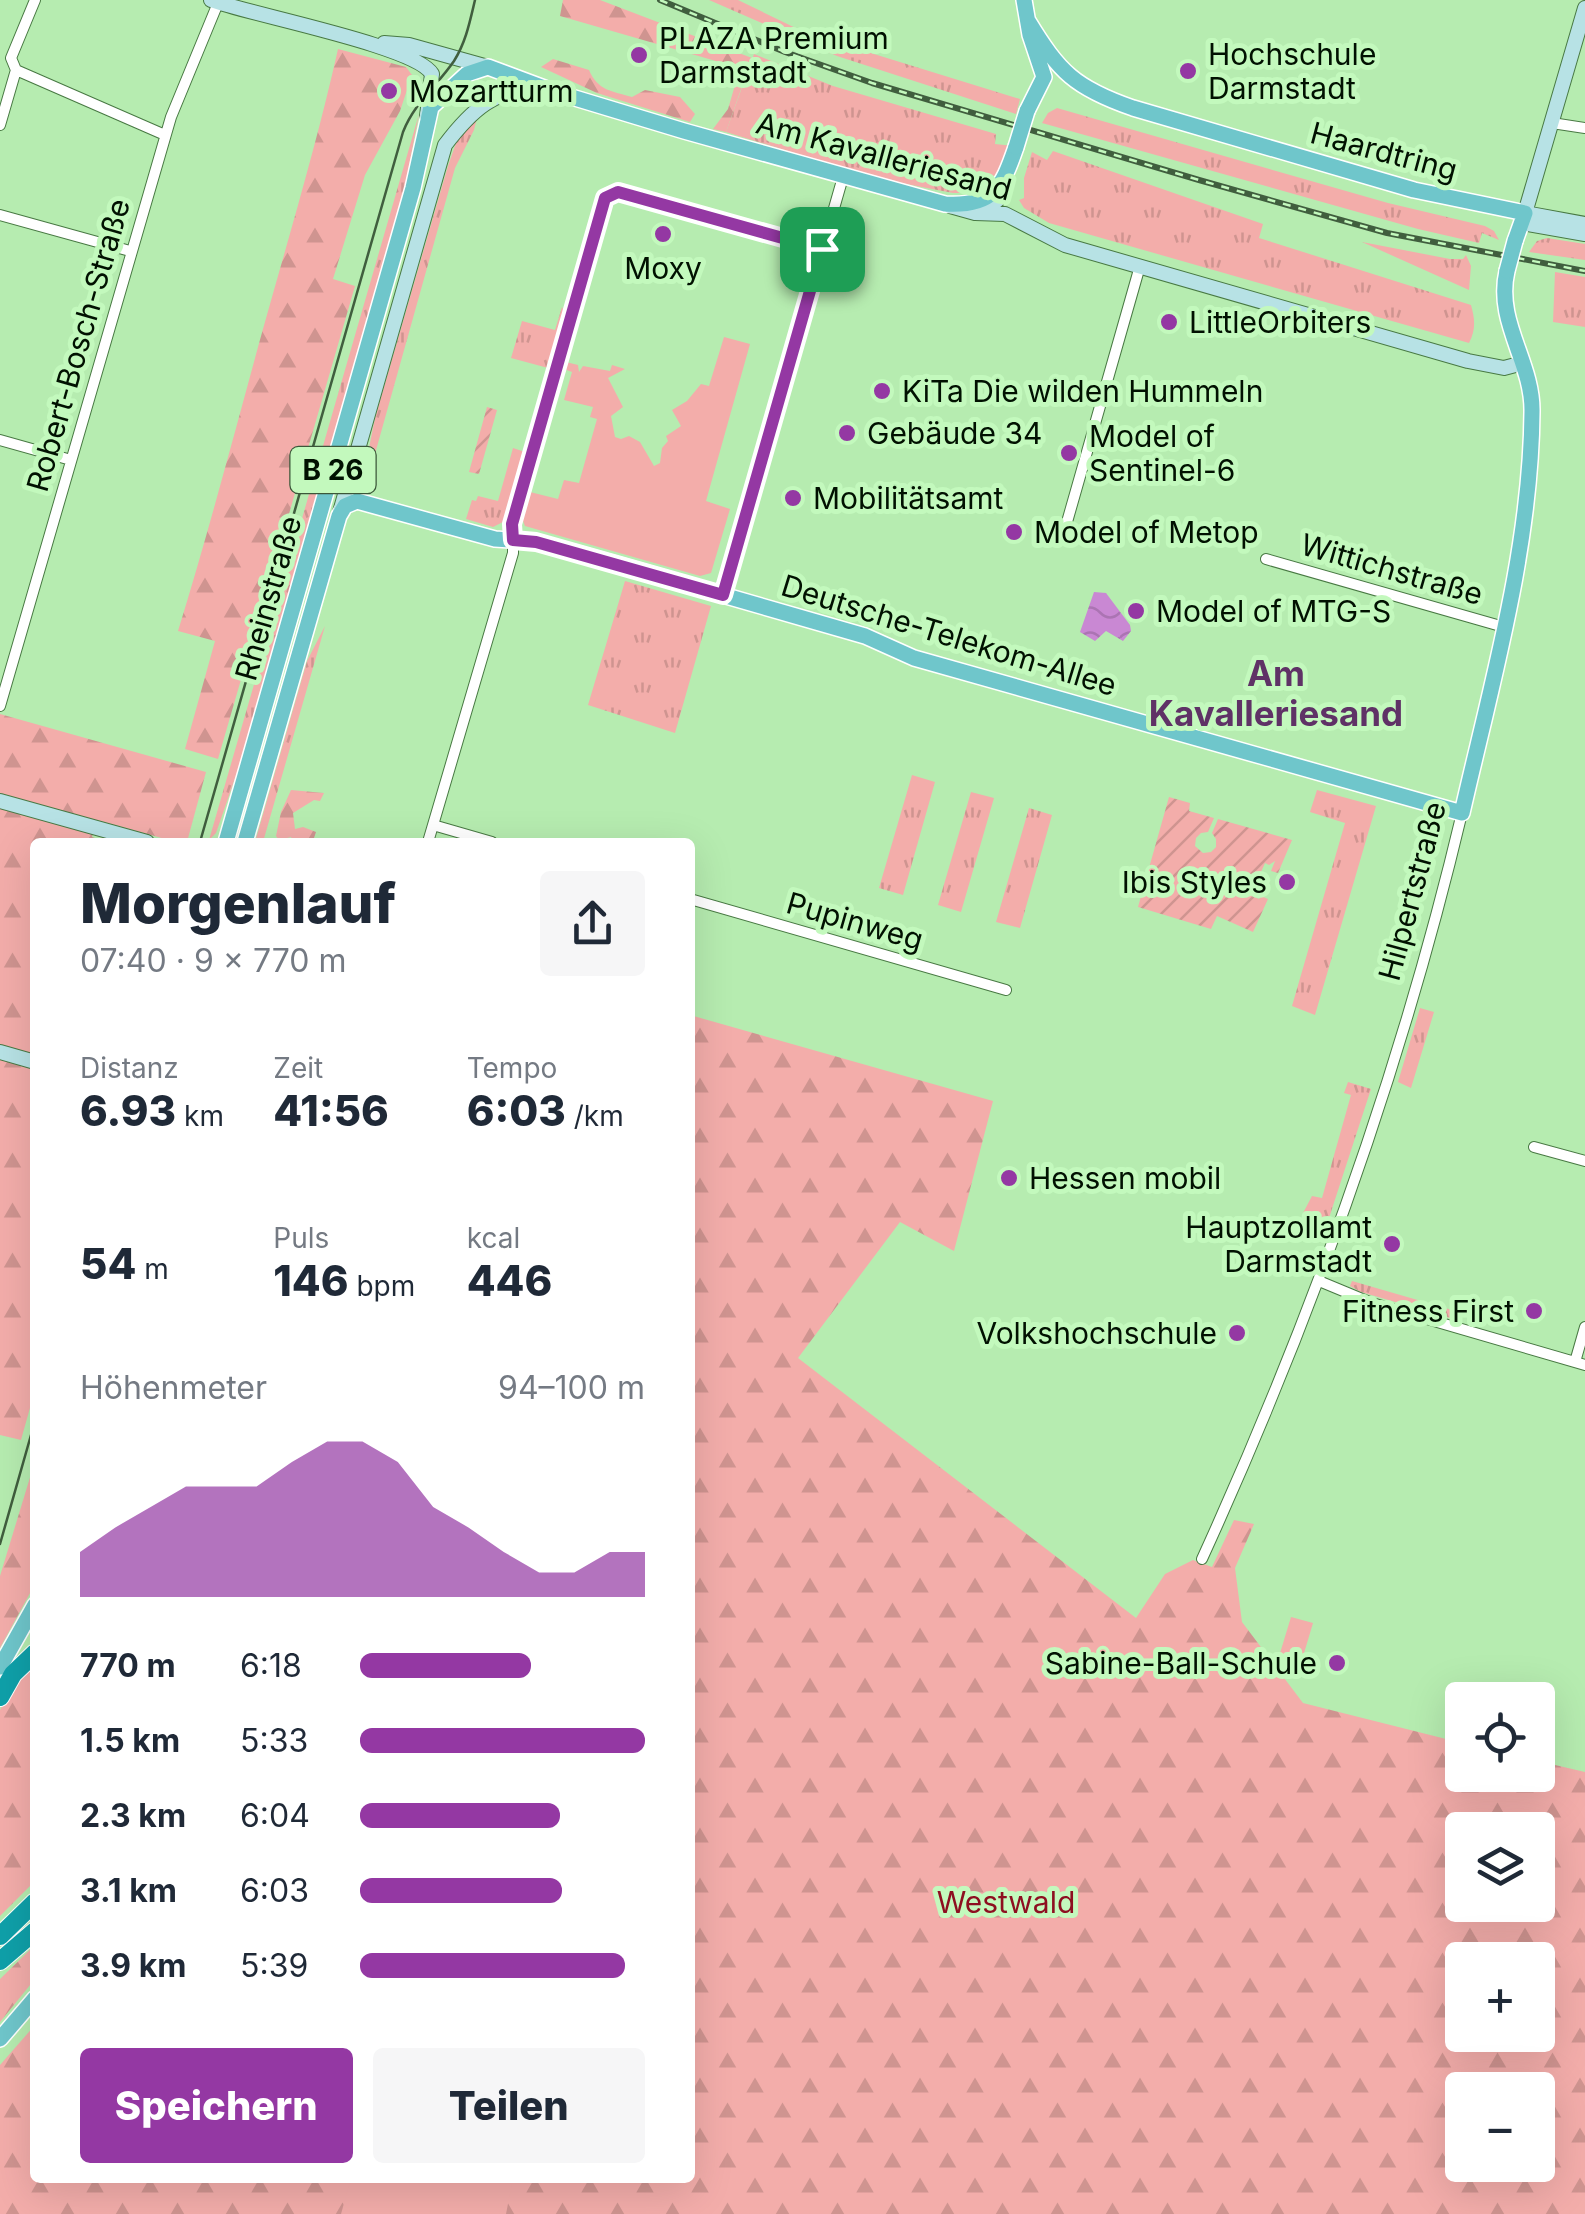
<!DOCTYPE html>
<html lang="de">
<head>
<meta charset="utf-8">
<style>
	:root { --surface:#fff; --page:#f6f6f7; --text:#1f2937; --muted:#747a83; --accent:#9438a3 }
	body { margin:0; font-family:Inter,sans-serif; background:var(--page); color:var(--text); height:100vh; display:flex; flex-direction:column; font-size:38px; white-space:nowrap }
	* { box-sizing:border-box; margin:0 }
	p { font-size:32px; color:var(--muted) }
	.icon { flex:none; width:55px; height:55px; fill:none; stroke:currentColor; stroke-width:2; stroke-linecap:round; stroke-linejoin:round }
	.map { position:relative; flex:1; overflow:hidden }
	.side { position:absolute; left:30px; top:838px; width:665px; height:1345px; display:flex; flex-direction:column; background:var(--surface); border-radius:10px; box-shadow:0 10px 40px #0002 }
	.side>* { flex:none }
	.controls { position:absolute; left:1445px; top:1682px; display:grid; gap:20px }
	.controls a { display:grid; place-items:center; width:110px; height:110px; border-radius:10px; background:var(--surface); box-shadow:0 10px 40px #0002; font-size:50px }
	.pin { position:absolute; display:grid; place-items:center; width:85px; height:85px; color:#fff; margin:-42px; border-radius:20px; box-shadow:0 5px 15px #0006 }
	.round { display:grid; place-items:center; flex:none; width:105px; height:105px; border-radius:10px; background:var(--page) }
	.head { display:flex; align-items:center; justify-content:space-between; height:170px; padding:0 50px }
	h1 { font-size:55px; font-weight:800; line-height:75px }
	.stats { display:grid; grid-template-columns:repeat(3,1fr); gap:15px; height:170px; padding:10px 50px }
	.stats div { display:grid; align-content:center }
	.stats b { font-size:42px; font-weight:800 }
	.stats small { font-size:28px; font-weight:400 }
	.stats p { font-size:28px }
	.chart { height:280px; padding:20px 50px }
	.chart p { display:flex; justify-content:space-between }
	.chart svg { width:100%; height:180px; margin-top:10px; fill:var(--accent); opacity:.7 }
	.cta { display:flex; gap:20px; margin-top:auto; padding:20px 50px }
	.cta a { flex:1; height:115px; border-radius:10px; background:var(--accent); color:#fff; font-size:40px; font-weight:800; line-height:115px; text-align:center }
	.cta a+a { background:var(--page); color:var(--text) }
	ul { padding:0 50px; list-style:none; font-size:32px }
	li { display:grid; grid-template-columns:160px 120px 1fr; align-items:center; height:75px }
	li i { height:25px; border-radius:12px; background:var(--accent) }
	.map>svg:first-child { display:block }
</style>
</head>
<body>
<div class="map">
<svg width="1585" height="2214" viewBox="0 0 1585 2214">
	<defs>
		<pattern id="grass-tufts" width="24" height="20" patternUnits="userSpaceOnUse" patternTransform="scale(2.5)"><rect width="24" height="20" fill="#f3adaa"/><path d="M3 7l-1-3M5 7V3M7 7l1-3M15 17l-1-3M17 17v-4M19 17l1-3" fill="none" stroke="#cf9490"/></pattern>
		<pattern id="forest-firs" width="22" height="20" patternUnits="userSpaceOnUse" patternTransform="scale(2.5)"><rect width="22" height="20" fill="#f3adaa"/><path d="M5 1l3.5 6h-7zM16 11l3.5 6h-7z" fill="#cf9490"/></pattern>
		<pattern id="garden-furrows" width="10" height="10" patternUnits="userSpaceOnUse" patternTransform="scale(2.5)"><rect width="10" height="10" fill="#f3adaa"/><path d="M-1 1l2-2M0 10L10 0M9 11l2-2" fill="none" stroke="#cf9490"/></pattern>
		<pattern id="water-waves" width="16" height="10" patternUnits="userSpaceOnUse" patternTransform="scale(2.5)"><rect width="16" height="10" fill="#c988d3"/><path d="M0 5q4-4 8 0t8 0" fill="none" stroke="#ab74b3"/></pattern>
	</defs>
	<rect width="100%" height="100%" fill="#b6ecb0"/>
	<path fill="url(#grass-tufts)" d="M709 0H738L806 33 1020 99 1016 114 837 56Z
		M754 54 833 86 996 134 995 144 1014 146 989 184 972 193H953L875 178 726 132Z
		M1057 108 1388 203 1485 226 1494 231 1499 240 1482 233 1479 243 1418 229 1042 123 1048 113Z
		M419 114 405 187 247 744 216 833 209 840Z
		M478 114 474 130 455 168 366 486 363 478 375 418 448 166 456 143Z
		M1053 151 1263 224 1259 238 1471 305C1475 319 1476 330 1469 343L1049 223 1024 208 1019 200 1024 198V178L1032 152 1047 160Z
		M1547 238 1585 244V260L1529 252 1537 241Z
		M1362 242 1450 259H1463L1466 255 1471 266 1469 290Z
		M1555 272 1585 277V327L1553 322Z
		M562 307 564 312 548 368 511 358 522 321 555 330Z
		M513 448 525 452 505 521 493 527 466 519 472 500 476 501 478 496 498 501Z
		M625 581 711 606 675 733 588 705Z
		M325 626 263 842H255L307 661Z
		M912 775 935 782 903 895 879 888Z
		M1317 790 1376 806 1315 1015 1292 1006 1345 823 1310 812Z
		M971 792 994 798 961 912 938 905Z
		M1029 808 1052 815 1020 928 996 922Z
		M1420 1008 1434 1012 1411 1088 1398 1082Z
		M1348 1082 1371 1089 1328 1221 1313 1229 1303 1213 1312 1196 1322 1198 1351 1095 1344 1093Z
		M1352 1281 1459 1312H1460L1456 1318H1450L1361 1292 1350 1286Z"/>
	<path fill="url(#forest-firs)" fill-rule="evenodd" d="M563 0H600L752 58 726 132 713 129 728 109 740 68 560 16Z
		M338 49 406 67 412 75 400 111 365 175 333 279 355 286 218 759 185 749 215 641 178 631C209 531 235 430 263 329 289 236 317 143 338 49Z
		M553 59 589 70C598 91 612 91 632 97L645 90 680 97 695 114 690 122 597 93 541 67Z
		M0 714 206 772 187 842H176L97 820 92 837 107 842H35V1390L21 1440 0 1435Z
		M291 790 324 793 320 801 314 800 293 813 295 829 303 827 316 832 313 841 293 842 291 837 279 840 276 836 281 812Z
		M690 1015 993 1101 954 1251 900 1222 798 1358 1136 1618 1165 1574 1193 1560 1212 1567 1234 1520 1254 1524 1235 1568 1242 1622 1303 1703 1462 1743V1775H1538V1761L1585 1772V2214H0V2065L35 2025V2178H690ZM1462 1830H1538V1905H1462ZM1462 1960H1538V2035H1462ZM1462 2090H1538V2165H1462Z
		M35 1461V1584L0 1648V1576Z
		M35 1661V1881L0 1916V1710L16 1681Z
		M35 1945V1979L0 2022V1979Z"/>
	<path fill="#f3adaa" d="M724 337 750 344 706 501 730 509 711 573 700 576 525 526 522 518 530 492 558 499 564 480 579 483 597 419 590 417 593 407 564 400 572 372 564 369 566 362 578 365 579 372 583 366 610 371 612 365 625 369 608 378 623 407 611 416 615 437 621 439 629 436 640 442 654 466 660 463 662 448 668 441 666 436 681 426 672 410 687 401 701 384 709 386Z
		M1291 1617 1313 1623 1299 1670 1277 1663Z
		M351 2178H513L506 2214H341Z"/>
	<path fill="url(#garden-furrows)" d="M487 407 497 410 479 474 469 472Z
		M1169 797 1190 803 1189 811 1214 818 1208 832 1201 833 1196 838 1195 846 1203 853 1211 852 1216 847V839L1212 833 1218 819 1292 840 1278 873 1271 871 1275 861 1269 865 1265 863 1261 872 1240 890 1259 899 1261 896 1268 899 1253 932 1217 916 1211 929 1138 907Z"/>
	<path fill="url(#water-waves)" d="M1094 592 1106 593 1130 625 1131 631 1123 641 1106 631 1095 641 1080 632Z"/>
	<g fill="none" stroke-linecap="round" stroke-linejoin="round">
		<defs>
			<path id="street" d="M16 70 165 135
				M1552 123 1585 128
				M0 125 16 70 11 58 35 0
				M0 215 130 251
				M0 440 71 460
				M1067 522 1140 266
				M1266 559 1504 627
				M723 595 843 177
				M0 706 171 117 218 3
				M433 825 492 842
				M428 842 513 553V524L605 198 609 193H618L822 249
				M690 899 1006 990
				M1534 1147 1585 1161
				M1319 1281 1372 1303 1585 1365
				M1575 1362 1585 1327
				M1202 1559C1312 1318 1401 1070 1462 813"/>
			<path id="secondary" d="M211 0C251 15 416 46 432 74L427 116
				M1585 8 1525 213 1585 224
				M384 43 409 45 488 67
				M950 206 975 213 1005 214 1065 245 1468 361 1504 368 1523 363
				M977 209 992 205 1002 196
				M1522 223 1585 234
				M340 512 445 145C470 112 496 86 540 90
				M0 801 147 842
				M0 1052 35 1062"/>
			<path id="primary" d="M1024 0 1030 35 1044 77 1027 111
				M1028 21C1059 72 1075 88 1133 108L1414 190 1525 213 1515 241
				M226 842 413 188 431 107 467 74 488 67 555 92 684 131 945 204C993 207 1002 188 1016 147
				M245 842 339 516 345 506 357 501 495 539 536 542 622 566 865 636 914 658 1462 813C1492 682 1531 547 1532 412 1533 362 1495 322 1507 271
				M0 1667 35 1605
				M0 2039 35 1998"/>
			<path id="highway" d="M0 1697 13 1674 35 1653
				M0 1936 35 1902
				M0 1961 35 1931"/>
		</defs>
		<use href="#street" stroke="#487943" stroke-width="12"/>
		<use href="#secondary" stroke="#487943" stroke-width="16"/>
		<use href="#primary" stroke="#fff" stroke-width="18"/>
		<use href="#highway" stroke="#fff" stroke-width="20"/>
		<use href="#street" stroke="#fff" stroke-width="10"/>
		<use href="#secondary" stroke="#b7e2e5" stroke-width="14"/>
		<use href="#primary" stroke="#6fc6cb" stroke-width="15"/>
		<use href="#highway" stroke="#0fa0a9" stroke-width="18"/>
		<path stroke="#405e3e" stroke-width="2.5" d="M200 842 403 132C414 103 437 86 454 61 466 42 470 21 475 0
			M0 1544 35 1421"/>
		<defs>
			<path id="rail" d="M660 0 785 52 872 83 1199 180 1387 233 1585 271"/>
		</defs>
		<use href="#rail" stroke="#405e3e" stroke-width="6"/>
		<use href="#rail" stroke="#c3f9bd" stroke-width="2.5" stroke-dasharray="8" stroke-linecap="butt"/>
		<defs>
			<path id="primary-bridge" d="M1016 147 1027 111
				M1507 271 1515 241"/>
		</defs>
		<use href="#primary-bridge" stroke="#fff" stroke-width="18" stroke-linecap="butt"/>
		<use href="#primary-bridge" stroke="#6fc6cb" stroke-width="15"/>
	</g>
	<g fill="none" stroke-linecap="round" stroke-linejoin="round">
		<defs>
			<path id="route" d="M618 192 822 249 723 595 536 542 513 540 512 524 605 198Z"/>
		</defs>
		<use href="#route" stroke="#fff" stroke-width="20"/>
		<use href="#route" stroke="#9438a3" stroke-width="12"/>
	</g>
	<g fill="#9438a3" stroke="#c3f9bd" stroke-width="4">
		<circle cx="639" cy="55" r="10"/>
		<circle cx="1188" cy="71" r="10"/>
		<circle cx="389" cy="91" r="10"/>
		<circle cx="663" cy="234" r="10"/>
		<circle cx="1169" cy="322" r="10"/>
		<circle cx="882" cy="391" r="10"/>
		<circle cx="847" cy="433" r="10"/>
		<circle cx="1069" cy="453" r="10"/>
		<circle cx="793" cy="498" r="10"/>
		<circle cx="1014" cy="532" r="10"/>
		<circle cx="1136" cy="611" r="10"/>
		<circle cx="1287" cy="882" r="10"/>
		<circle cx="1009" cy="1178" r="10"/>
		<circle cx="1392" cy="1244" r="10"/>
		<circle cx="1534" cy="1311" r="10"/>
		<circle cx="1237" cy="1333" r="10"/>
		<circle cx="1337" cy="1663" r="10"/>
	</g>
	<g text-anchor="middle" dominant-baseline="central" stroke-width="10" stroke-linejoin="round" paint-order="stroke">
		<rect fill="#c3f9bd" stroke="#3b5739" stroke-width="2.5" x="290.5" y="447" width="85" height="46" rx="8"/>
		<g font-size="28" font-weight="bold" fill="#011101">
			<text x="333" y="470">B 26</text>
		</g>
		<g font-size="30" fill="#011101" stroke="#c3f9bd" text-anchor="start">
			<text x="659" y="38">PLAZA Premium<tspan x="659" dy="34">Darmstadt</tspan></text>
			<text x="1208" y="54">Hochschule<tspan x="1208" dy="34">Darmstadt</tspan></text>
			<text x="409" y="91">Mozartturm</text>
			<text x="663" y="268" text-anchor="middle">Moxy</text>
			<text x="1189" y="322">LittleOrbiters</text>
			<text x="902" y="391">KiTa Die wilden Hummeln</text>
			<text x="867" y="433">Gebäude 34</text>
			<text x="1089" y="436">Model of<tspan x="1089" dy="34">Sentinel-6</tspan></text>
			<text x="813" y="498">Mobilitätsamt</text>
			<text x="1034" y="532">Model of Metop</text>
			<text x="1156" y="611">Model of MTG-S</text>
			<text x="1267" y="882" text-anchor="end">Ibis Styles</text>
			<text x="1029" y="1178">Hessen mobil</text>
			<text x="1372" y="1227" text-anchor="end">Hauptzollamt<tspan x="1372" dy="34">Darmstadt</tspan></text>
			<text x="1514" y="1311" text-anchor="end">Fitness First</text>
			<text x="1217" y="1333" text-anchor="end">Volkshochschule</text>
			<text x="1317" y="1663" text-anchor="end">Sabine-Ball-Schule</text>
		</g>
		<g font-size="30" fill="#011101" stroke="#c3f9bd">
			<text transform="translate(1384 151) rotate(15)">Haardtring</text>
			<text transform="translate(884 156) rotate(15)">Am Kavalleriesand</text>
			<text transform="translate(78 345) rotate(-74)">Robert-Bosch-Straße</text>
			<text transform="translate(1392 569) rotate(16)">Wittichstraße</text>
			<text transform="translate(268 598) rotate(-74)">Rheinstraße</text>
			<text transform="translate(949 635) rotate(17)">Deutsche-Telekom-Allee</text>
			<text transform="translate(1412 891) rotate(-75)">Hilpertstraße</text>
			<text transform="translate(855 921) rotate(16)">Pupinweg</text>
		</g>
		<g font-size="30" fill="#8d0f20" stroke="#c3f9bd">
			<text x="1006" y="1902">Westwald</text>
		</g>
		<g font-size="35" font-weight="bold" fill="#5f3266" stroke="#c3f9bd">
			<text x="1276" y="673">Am<tspan x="1276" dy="40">Kavalleriesand</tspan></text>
		</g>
	</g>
</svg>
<div class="controls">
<a><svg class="icon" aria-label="locate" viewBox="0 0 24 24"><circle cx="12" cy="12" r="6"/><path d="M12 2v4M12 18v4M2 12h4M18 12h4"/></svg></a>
<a><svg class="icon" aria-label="layers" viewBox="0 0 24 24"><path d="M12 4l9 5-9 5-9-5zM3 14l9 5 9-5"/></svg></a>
<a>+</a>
<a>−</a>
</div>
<div class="pin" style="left:822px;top:249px;background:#1e9e55"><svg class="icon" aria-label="arrive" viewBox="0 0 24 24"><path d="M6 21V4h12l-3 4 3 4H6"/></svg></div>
<section class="side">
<div class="head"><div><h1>Morgenlauf</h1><p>07:40 · 9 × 770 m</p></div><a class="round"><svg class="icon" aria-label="share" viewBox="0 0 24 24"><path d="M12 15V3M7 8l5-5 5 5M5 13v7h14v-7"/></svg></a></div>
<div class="stats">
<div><p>Distanz</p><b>6.93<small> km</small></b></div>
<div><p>Zeit</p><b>41:56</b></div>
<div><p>Tempo</p><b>6:03<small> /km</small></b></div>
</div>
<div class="stats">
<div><b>54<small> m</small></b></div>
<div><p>Puls</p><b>146<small> bpm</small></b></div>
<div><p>kcal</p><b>446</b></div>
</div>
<div class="chart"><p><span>Höhenmeter</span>94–100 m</p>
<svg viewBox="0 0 160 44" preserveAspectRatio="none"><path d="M0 44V33L10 27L20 22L30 17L40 17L50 17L60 11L70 6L80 6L90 11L100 22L110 27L120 33L130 38L140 38L150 33L160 33V44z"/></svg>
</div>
<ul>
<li><b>770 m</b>6:18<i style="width:60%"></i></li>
<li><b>1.5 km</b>5:33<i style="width:100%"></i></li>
<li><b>2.3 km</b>6:04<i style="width:70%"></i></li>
<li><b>3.1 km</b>6:03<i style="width:71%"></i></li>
<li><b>3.9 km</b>5:39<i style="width:93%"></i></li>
</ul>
<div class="cta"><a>Speichern</a><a>Teilen</a></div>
</section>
</div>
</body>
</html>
